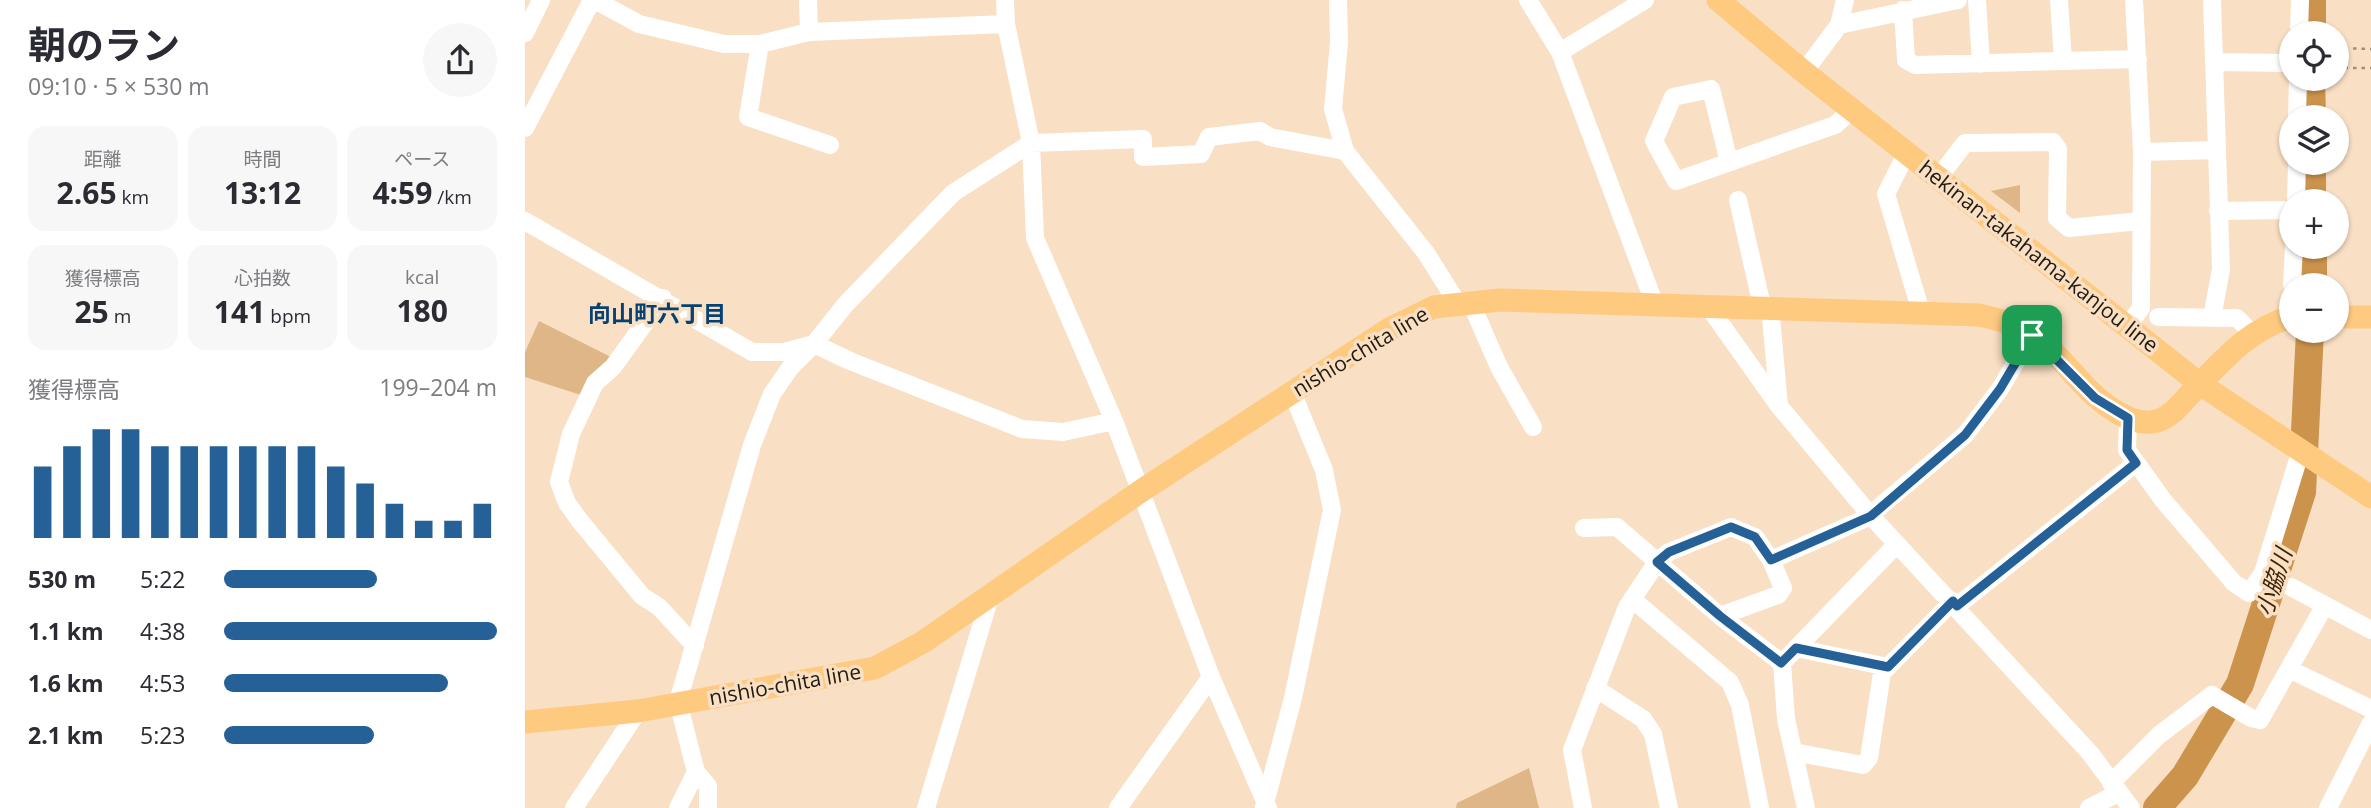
<!DOCTYPE html>
<html lang="ja">
<head>
<meta charset="utf-8">
<style>
	:root { --surface:#fff; --page:#f7f7f7; --text:#2b2b33; --muted:#7c7c81; --accent:#256097 }
	body { margin:0; font-family:"Open Sans","Noto Sans JP",sans-serif; background:var(--page); color:var(--text); height:100vh; display:flex; flex-direction:column; font-size:26px; white-space:nowrap }
	* { box-sizing:border-box; margin:0 }
	p { font-size:23px; color:var(--muted) }
	.icon { flex:none; width:38px; height:38px; fill:none; stroke:currentColor; stroke-width:2; stroke-linecap:round; stroke-linejoin:round }
	.map { position:relative; flex:1; overflow:hidden }
	.side { display:flex; flex-direction:column; background:var(--surface); width:525px }
	.side>* { flex:none }
	.fabs { position:absolute; left:1754px; top:21px; display:grid; gap:14px }
	.fabs a { display:grid; place-items:center; width:70px; height:70px; border-radius:50%; background:var(--surface); box-shadow:0 2px 5px #0004; font-size:35px }
	.pin { position:absolute; display:grid; place-items:center; width:60px; height:60px; color:#fff; margin:-30px; border-radius:14px; box-shadow:0 4px 10px #0006 }
	.round { display:grid; place-items:center; flex:none; width:74px; height:74px; border-radius:37px; background:var(--page) }
	.overview { display:flex; align-items:center; justify-content:space-between; height:119px; padding:0 28px }
	h1 { font-size:38px; font-weight:700; line-height:52px }
	.stats { display:grid; grid-template-columns:repeat(3,1fr); gap:10px; height:119px; padding:7px 28px }
	.stats div { display:grid; align-content:center; border-radius:18px; background:var(--page); text-align:center }
	.stats b { font-size:30px; font-weight:700 }
	.stats small { font-size:19px; font-weight:400 }
	.stats p { font-size:19px }
	.chart { height:196px; padding:14px 28px }
	.chart p { display:flex; justify-content:space-between }
	.chart svg { width:100%; height:126px; margin-top:7px; stroke:var(--accent); stroke-width:6 }
	ul { padding:0 28px; list-style:none; font-size:23px }
	li { display:grid; grid-template-columns:112px 84px 1fr; align-items:center; height:52px }
	li i { height:18px; border-radius:9px; background:var(--accent) }
	main { display:flex; flex:1; min-height:0 }
	.map>svg:first-child { display:block }
</style>
</head>
<body>
<main>
<section class="side">
<div class="overview"><div><h1>朝のラン</h1><p>09:10 · 5 × 530 m</p></div><a class="round"><svg class="icon" aria-label="share" viewBox="0 0 24 24"><path d="M12 15V3M7 8l5-5 5 5M5 13v7h14v-7"/></svg></a></div>
<div class="stats">
<div><p>距離</p><b>2.65<small> km</small></b></div>
<div><p>時間</p><b>13:12</b></div>
<div><p>ペース</p><b>4:59<small> /km</small></b></div>
</div>
<div class="stats">
<div><p>獲得標高</p><b>25<small> m</small></b></div>
<div><p>心拍数</p><b>141<small> bpm</small></b></div>
<div><p>kcal</p><b>180</b></div>
</div>
<div class="chart"><p><span>獲得標高</span>199–204 m</p>
<svg viewBox="0 0 160 44" preserveAspectRatio="none"><path d="M5 44V19M15 44V12M25 44V6M35 44V6M45 44V12M55 44V12M65 44V12M75 44V12M85 44V12M95 44V12M105 44V19M115 44V25M125 44V32M135 44V38M145 44V38M155 44V32"/></svg>
</div>
<ul>
<li><b>530 m</b>5:22<i style="width:56%"></i></li>
<li><b>1.1 km</b>4:38<i style="width:100%"></i></li>
<li><b>1.6 km</b>4:53<i style="width:82%"></i></li>
<li><b>2.1 km</b>5:23<i style="width:55%"></i></li>
</ul>
</section>
<div class="map">
<svg width="1846" height="808" viewBox="0 0 1846 808">
	<rect width="100%" height="100%" fill="#f9dfc3"/>
	<path fill="#deb688" d="M1495 185V213L1466 191Z
		M14 321 86 357 59 396 0 377V352Z
		M1004 768 1014 808H931L932 803Z"/>
	<g fill="none" stroke-linecap="round" stroke-linejoin="round">
		<path stroke="#cc934d" stroke-width="28" d="M1787 33V0
			M1786 79 1787 117
			M1787 163V201
			M1788 247V285
			M1632 808 1660 776 1715 684 1777 492 1785 331"/>
		<path stroke="#a18e79" stroke-width="2.5" stroke-dasharray="3.5 5" stroke-linecap="butt" d="M1811 48 1846 49
			M1811 68H1846"/>
		<path stroke="#fff" stroke-width="18" d="M70 0 114 24 199 44H235L284 32 481 24
			M283 0 284 32
			M480 0 481 24 506 143 510 238 589 421 686 677 743 808
			M813 0 814 42 808 109 820 151 901 253 933 304
			M1003 0 1035 52 1130 305
			M1452 0 1456 64
			M1378 10 1381 60 1390 65 1538 61 1534 0
			M1314 25 1433 0
			M0 33 16 0
			M1774 33 1775 0
			M235 44 223 117 305 145
			M1035 52 1120 0
			M1538 61 1613 59
			M1689 62 1766 63
			M1279 72 1314 25 1320 0
			M1772 117 1773 79
			M0 128 67 0
			M1382 152 1361 194 1396 312
			M1617 152 1692 150
			M1204 162 1186 89 1148 97 1129 141 1151 181 1310 125 1327 110
			M1414 177 1440 143 1528 142 1533 149 1532 218 1544 228 1615 221
			M1213 200 1237 306
			M1771 201 1772 163
			M1693 211 1766 210
			M0 221 227 352H259L289 344 325 361 497 429 538 432 589 421
			M1767 285 1769 247
			M138 298 88 367 70 383 46 434 34 482 42 503 55 521 117 596 134 607 170 646
			M946 303 974 367 1008 427
			M1183 306 1254 406 1346 516 1565 753 1606 808
			M1245 306 1254 406
			M1633 317 1712 318 1728 334
			M1687 318 1696 269 1687 0
			M1603 325 1616 308 1617 152 1609 0
			M1603 418 1602 450 1638 500 1709 583 1724 593 1738 573 1776 450
			M1345 515 1440 435 1475 389 1507 335
			M1059 528 1092 527 1195 616 1257 663
			M1766 587 1846 630
			M1107 599 1205 682 1215 705 1235 808
			M1432 606 1611 463
			M1195 616 1253 595 1258 588 1246 560 1346 516
			M1271 648 1363 667
			M1764 669 1846 709
			M1070 688 1118 719 1128 734 1144 808
			M1269 752 1338 765 1344 758 1357 673 1428 601
			M171 772 183 786V808
			M1586 783 1634 735 1687 695 1726 718 1735 720 1800 605
			M739 807 768 698 807 510 799 470 767 392
			M49 808 113 711
			M153 808 171 772 153 702 227 445 247 394 265 368 289 344 320 305 428 193 506 143 618 139V157L676 154 684 137 735 131 745 137 820 151
			M401 808 465 597
			M593 808 686 677
			M1058 808 1047 750 1102 607 1132 562 1144 552 1206 527 1230 537 1246 560
			M1281 808 1261 719 1257 663 1371 545
			M1564 808 1593 793
			M1803 808 1846 723"/>
		<path stroke="#feca80" stroke-width="23" d="M1193 0 1279 72 1675 384 1846 497
			M1811 317H1846
			M0 722 113 711 350 668 398 642 616 491 866 328 909 307 975 300 1454 315C1471 319 1489 323 1505 333 1537 353 1555 389 1587 409 1600 418 1616 425 1632 421 1648 416 1658 401 1669 390 1698 360 1724 329 1766 317"/>
	</g>
	<g fill="none" stroke-linecap="round" stroke-linejoin="round">
		<defs>
			<path id="route" d="M1507 335 1570 398 1603 418 1602 450 1611 463 1432 606 1428 601 1363 667 1271 648 1256 663 1195 616 1132 562 1144 552 1206 527 1230 537 1246 560 1346 516 1440 435 1475 389Z"/>
		</defs>
		<use href="#route" stroke="#fff" stroke-width="14"/>
		<use href="#route" stroke="#256097" stroke-width="9"/>
	</g>
	<g text-anchor="middle" dominant-baseline="central" stroke-width="7" stroke-linejoin="round" paint-order="stroke">
		<g font-size="21" fill="#231a10" stroke="#f9dfc3">
			<text transform="translate(1514 256) rotate(38)">hekinan-takahama-kanjou line</text>
			<text transform="translate(835 351) rotate(-31)">nishio-chita line</text>
			<text transform="translate(260 684) rotate(-10)">nishio-chita line</text>
		</g>
		<g font-size="23" font-weight="bold" fill="#054172" stroke="#f9dfc3">
			<text x="132" y="313">向山町六丁目</text>
		</g>
		<g font-size="23" font-style="italic" fill="#3b2404" stroke="#f9dfc3">
			<text transform="translate(1748 582) rotate(-72)">小脇川</text>
		</g>
	</g>
</svg>
<div class="fabs">
<a><svg class="icon" aria-label="locate" viewBox="0 0 24 24"><circle cx="12" cy="12" r="6"/><path d="M12 2v4M12 18v4M2 12h4M18 12h4"/></svg></a>
<a><svg class="icon" aria-label="layers" viewBox="0 0 24 24"><path d="M12 4l9 5-9 5-9-5zM3 14l9 5 9-5"/></svg></a>
<a>+</a>
<a>−</a>
</div>
<div class="pin" style="left:1507px;top:335px;background:#1e9e55"><svg class="icon" aria-label="arrive" viewBox="0 0 24 24"><path d="M6 21V4h12l-3 4 3 4H6"/></svg></div>
</div>
</main>
</body>
</html>
